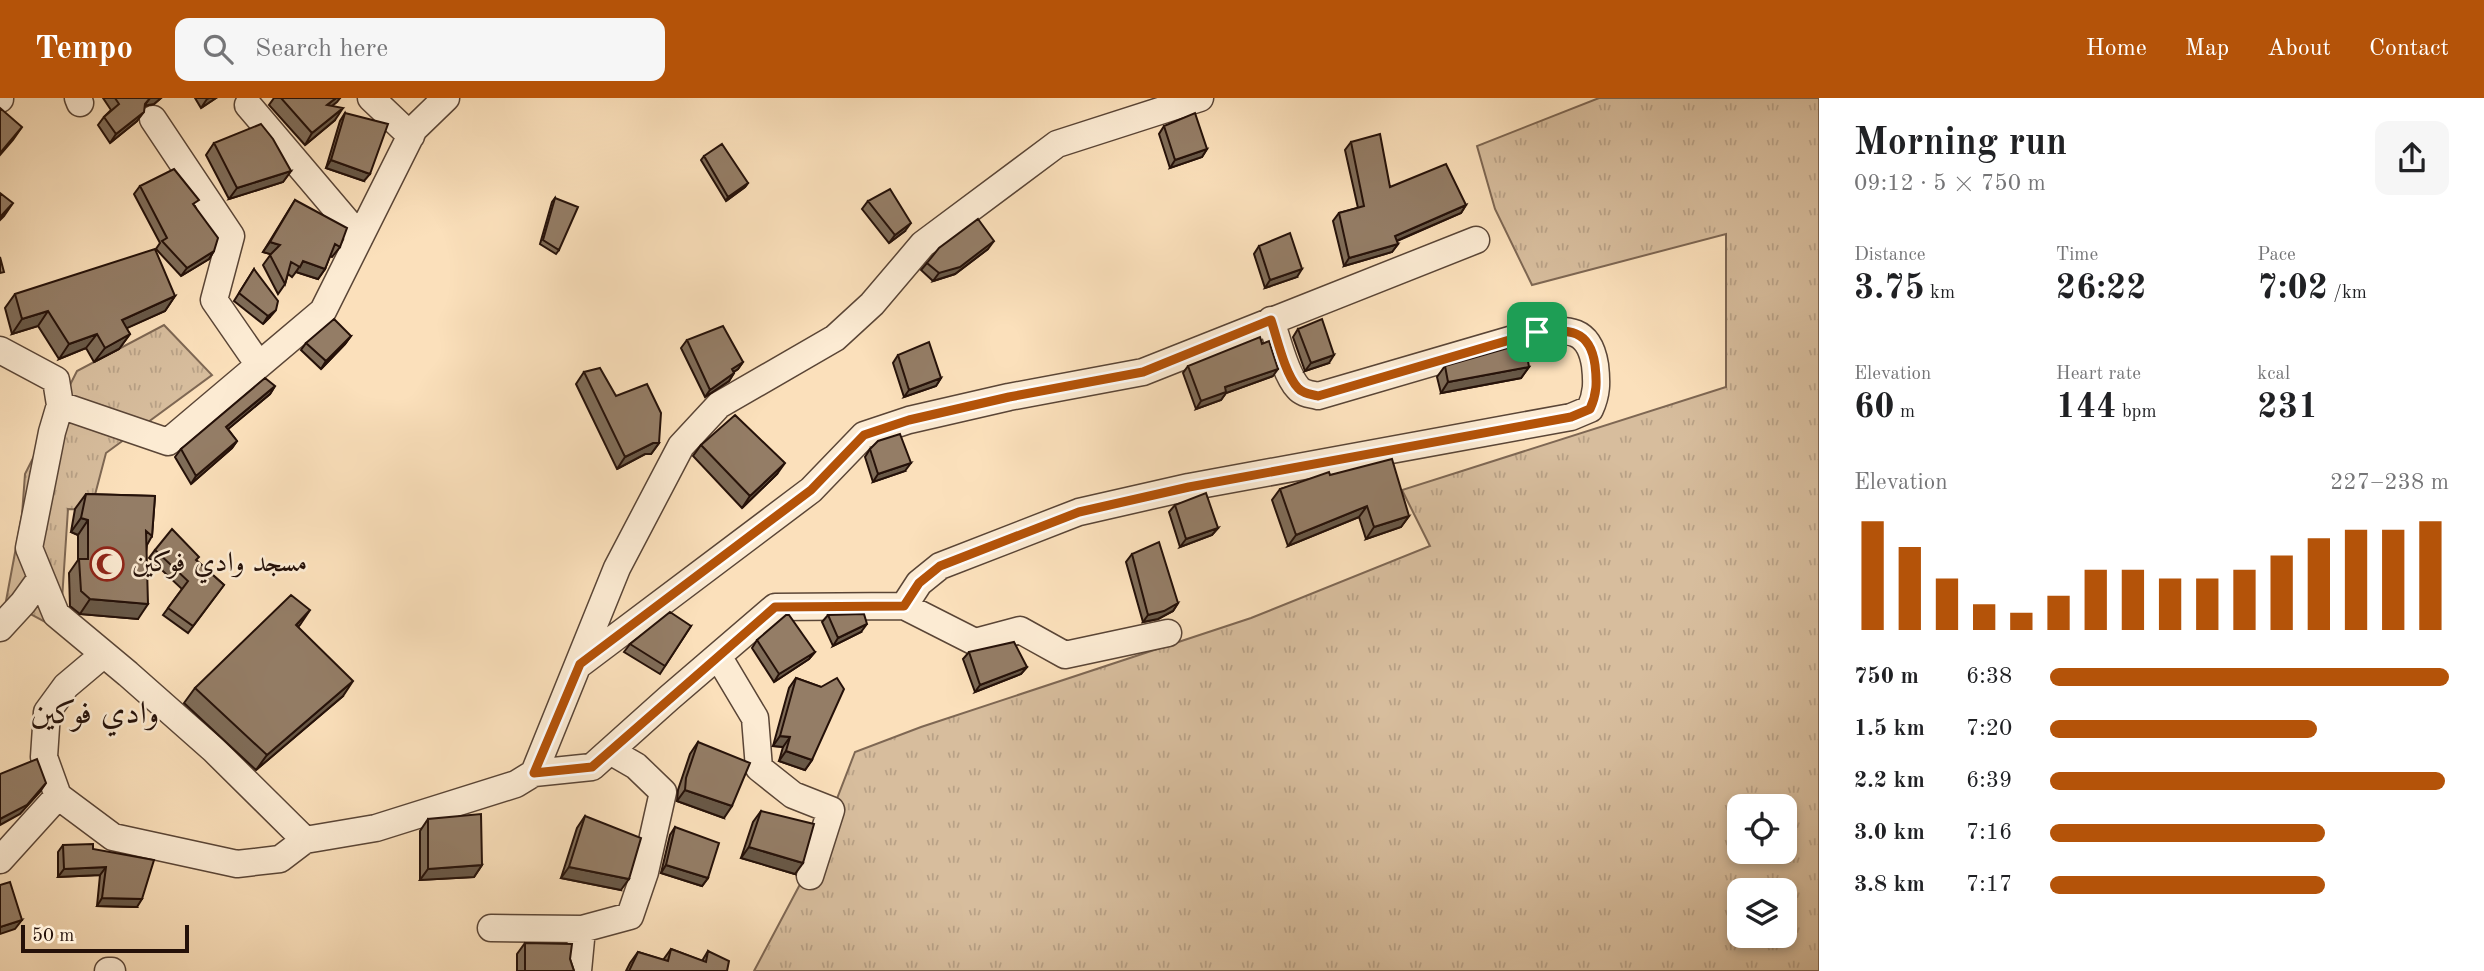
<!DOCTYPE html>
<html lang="en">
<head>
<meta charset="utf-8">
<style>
	:root { --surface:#fff; --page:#f6f6f6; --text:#202124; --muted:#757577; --accent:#b45309 }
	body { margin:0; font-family:"Old Standard TT",Amiri,serif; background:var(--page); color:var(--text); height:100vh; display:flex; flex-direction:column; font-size:26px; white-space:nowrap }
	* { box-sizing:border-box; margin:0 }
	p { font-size:23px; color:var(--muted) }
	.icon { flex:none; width:38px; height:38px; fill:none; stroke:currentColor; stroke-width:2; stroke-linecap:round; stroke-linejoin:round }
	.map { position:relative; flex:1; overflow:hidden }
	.drawer { display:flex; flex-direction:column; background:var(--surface); width:665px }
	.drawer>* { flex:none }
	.fabs { position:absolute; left:1727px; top:696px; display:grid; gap:14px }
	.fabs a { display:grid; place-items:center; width:70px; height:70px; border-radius:14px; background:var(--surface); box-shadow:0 4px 10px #0003; font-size:35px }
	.scale { position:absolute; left:21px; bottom:18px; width:168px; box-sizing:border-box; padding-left:7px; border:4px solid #251109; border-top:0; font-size:19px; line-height:24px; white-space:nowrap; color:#251109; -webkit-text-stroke:5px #fcebd3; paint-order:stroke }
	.pin { position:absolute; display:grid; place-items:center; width:60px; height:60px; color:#fff; margin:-30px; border-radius:14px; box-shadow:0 4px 10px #0006 }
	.round { display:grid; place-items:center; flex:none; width:74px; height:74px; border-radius:14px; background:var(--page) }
	.summary { display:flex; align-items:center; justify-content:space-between; height:119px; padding:0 35px }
	h1 { font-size:38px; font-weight:600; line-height:52px }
	.stats { display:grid; grid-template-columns:repeat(3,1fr); gap:10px; height:119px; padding:7px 35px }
	.stats div { display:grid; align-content:center }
	.stats b { font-size:35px; font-weight:600 }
	.stats small { font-size:19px; font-weight:400 }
	.stats p { font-size:19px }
	.chart { height:196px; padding:14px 35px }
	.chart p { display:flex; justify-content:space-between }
	.chart svg { width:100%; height:126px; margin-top:7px; stroke:var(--accent); stroke-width:6 }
	ul { padding:0 35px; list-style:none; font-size:23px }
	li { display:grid; grid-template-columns:112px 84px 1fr; align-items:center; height:52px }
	li i { height:18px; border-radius:9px; background:var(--accent) }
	header { display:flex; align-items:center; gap:42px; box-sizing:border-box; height:98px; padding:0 35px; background:var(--accent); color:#fff }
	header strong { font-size:33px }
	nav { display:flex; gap:38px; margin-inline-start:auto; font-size:24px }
	.search { width:490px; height:63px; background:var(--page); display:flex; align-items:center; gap:18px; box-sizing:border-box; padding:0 24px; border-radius:14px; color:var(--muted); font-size:26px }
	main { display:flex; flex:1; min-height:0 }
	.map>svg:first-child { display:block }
</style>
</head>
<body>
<header>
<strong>Tempo</strong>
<div class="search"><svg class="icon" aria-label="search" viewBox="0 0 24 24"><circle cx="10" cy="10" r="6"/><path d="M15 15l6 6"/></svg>Search here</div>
<nav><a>Home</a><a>Map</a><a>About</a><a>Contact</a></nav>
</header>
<main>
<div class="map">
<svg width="1819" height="873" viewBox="0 0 1819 873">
	<defs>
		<pattern id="grass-tufts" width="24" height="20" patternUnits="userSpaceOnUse" patternTransform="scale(1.75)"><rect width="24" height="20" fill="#d7bd9d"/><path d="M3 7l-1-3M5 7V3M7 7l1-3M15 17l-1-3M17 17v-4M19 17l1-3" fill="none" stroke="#b8a186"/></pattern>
	</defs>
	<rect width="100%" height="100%" fill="#fbe0bb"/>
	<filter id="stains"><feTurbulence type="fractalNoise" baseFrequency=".00286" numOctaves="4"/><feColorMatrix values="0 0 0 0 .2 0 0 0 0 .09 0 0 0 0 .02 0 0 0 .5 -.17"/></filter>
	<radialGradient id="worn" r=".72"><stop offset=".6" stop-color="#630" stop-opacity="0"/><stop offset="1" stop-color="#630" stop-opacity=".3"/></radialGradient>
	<path fill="url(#grass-tufts)" stroke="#7e6753" stroke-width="2" fill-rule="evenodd" d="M1599 0H1819V873H754L814 760 855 654 921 629 1251 520 1430 448 1402 392 1726 289V136L1532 187 1495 111 1477 48ZM1740 709H1785V754H1740ZM1740 793H1785V838H1740Z
		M164 227 212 277 106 355 91 412 68 411 60 532 6 503 22 417 25 376 77 273Z"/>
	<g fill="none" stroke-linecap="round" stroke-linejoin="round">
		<defs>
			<path id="minor" d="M78 0 80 5
				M371 0 411 38
				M0 1V0
				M248 7 360 139
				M153 21 231 138 214 202 259 267
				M0 252 56 282 60 307 52 334 29 450 56 516 128 576 214 652 305 742 280 761 237 766 113 739 58 698 0 762
				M60 307 168 344 323 213 414 31 446 0
				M904 508 919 485 940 468 1079 414 1189 389 1571 319 1590 311C1597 296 1597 284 1595 267 1589 230 1569 231 1537 234L1318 298C1311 296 1303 296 1298 290 1285 276 1277 240 1271 222
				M0 530 23 505 41 480
				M718 558 755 620 759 670 793 697 831 712 810 778
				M580 566 811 392 864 337 909 322 1009 299 1143 274 1476 142
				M534 675 592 669 669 600 775 509 904 508 975 544 1020 532 1065 557 1168 535
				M58 698 44 659 47 614 66 588 104 556
				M305 742 376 730 516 686 534 675 617 470 681 348 719 307 835 240 872 206 923 146 1057 46 1200 0
				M491 830 582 831 630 818 645 774 663 694 636 668 610 653
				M108 873H112
				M578 873 582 831"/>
		</defs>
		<use href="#minor" stroke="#5a4536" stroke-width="29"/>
		<use href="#minor" stroke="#fcebd3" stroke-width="26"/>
	</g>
	<path fill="#7f6c58" stroke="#251109" stroke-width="2" d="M103 0H161L154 6 144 8 137 23 110 45 98 27 104 19 111 12Z
		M195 0H216L201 10Z
		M274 0H340L332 8 335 22 305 47 269 7Z
		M345 15 364 83 326 70 340 23Z
		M1164 28 1207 51 1202 59 1170 70 1159 36Z
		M1351 44 1390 89 1466 107 1461 115 1397 143 1398 146 1392 154 1344 168 1333 123 1339 115 1358 110 1345 52Z
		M214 45 291 73 283 84 229 101 206 57Z
		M704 58 748 85 745 89 726 103 701 62Z
		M140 88 195 108 214 153 209 161 181 178 156 151 160 145 134 96Z
		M555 100 559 152 556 156 540 146 552 104Z
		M295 102 340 149 332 159 330 158 325 171 318 181 296 174 292 179 288 176 285 186 278 196 263 167 271 156 263 154Z
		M868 103 905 133 889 145 862 111Z
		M1259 148 1297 179 1265 190 1254 156Z
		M988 151 955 176 933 183 921 172 927 165Z
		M254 171 270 219 263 226 234 203Z
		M15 196 175 198 165 213 126 230 130 236 119 251 94 264 86 250 59 261 38 228 12 236 5 210Z
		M1298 231 1329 265 1305 273 1293 239Z
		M351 238 345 246 321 271 301 252 306 245Z
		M687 242 743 264 738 271 734 274V275L729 283 705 299 681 250Z
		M898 257 941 280 936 288 904 299 893 265Z
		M1188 268 1273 278 1226 295 1221 302 1196 311 1183 275Z
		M1445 268 1529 269 1521 280 1441 295 1437 279Z
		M584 274 616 298 659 345 651 356H645L617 371 576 286Z
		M275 288 270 296 228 331 237 343 232 350 191 386 175 359 181 351Z
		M701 347 777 376 742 410 693 358Z
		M870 351 905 373 873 384 865 359Z
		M1330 377 1409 418 1401 429 1366 441 1359 419 1288 448 1272 402 1280 391Z
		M86 396 155 398 152 438 147 447 138 521 80 516 70 508 69 475 78 462V437L71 434 75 411Z
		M1175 407 1218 430 1212 437 1180 449 1169 414Z
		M155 452 196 462 224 487 188 535 163 517 182 491 149 460Z
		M1132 456 1178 505 1173 513 1158 521 1143 524 1126 464Z
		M828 517 861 534 833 548 822 524Z
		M691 528 660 576 624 554 630 546Z
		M298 529 343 598 256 672 184 605 195 590Z
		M757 542 815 554 809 561 774 584 752 550Z
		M969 554 1027 569 1021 576 975 594 963 561Z
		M796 580 821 589 812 662 805 672 779 663 783 649 773 648 789 590Z
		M698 644 724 720 677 703 678 692 690 656Z
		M761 713 795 776 741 760 753 724Z
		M585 718 621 792 561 780 577 730Z
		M428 721 482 767 474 779 420 782V733Z
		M675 729 708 780 702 788 661 775 670 737Z
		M63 747 93 751 137 809 97 808 100 777 58 779V754Z
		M525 845 570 861 574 873H517V856Z
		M671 851 702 863 708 853 727 873H626L630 865 638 854 663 862Z"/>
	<path fill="#685847" stroke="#251109" stroke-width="2" d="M150 0H161L154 6 144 8 139 15Z
		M209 0H216L201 10 207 1Z
		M336 0H340L337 4 319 18 327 7Z
		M343 10 335 22 305 47 312 35Z
		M144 14 137 23 110 45 116 36Z
		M22 29 13 42 0 57V55Z
		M1207 51 1202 59 1170 70 1175 62Z
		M331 62 370 76 364 83 326 70Z
		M291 73 283 84 229 101 237 90Z
		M748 85 745 89 726 103 728 99Z
		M13 105 4 118 0 122V119Z
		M1466 107 1461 115 1389 146 1395 138Z
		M911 125 905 133 889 145 895 137Z
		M994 143 988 151 955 176 933 183 939 175Z
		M270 144 280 147 273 157 263 154Z
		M1398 146 1392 154 1344 168 1349 160Z
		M214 153 209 161 181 178 187 170Z
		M303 163 325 171 318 181 296 174Z
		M1302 171 1297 179 1265 190 1270 182Z
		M175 198 165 213 112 237 122 222Z
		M276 212 270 219 263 226 268 218Z
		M48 213 38 228 12 236 22 221Z
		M97 236 86 250 59 261 69 246Z
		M130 236 119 251 94 264 105 250Z
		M351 238 345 246 321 271 326 263Z
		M1334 257 1329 265 1305 273 1311 265Z
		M743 264 738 271 727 278 732 271Z
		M1529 269 1521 280 1441 295 1448 284Z
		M1278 271 1273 278 1226 295 1221 302 1196 311 1201 303 1225 289Z
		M734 275 729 283 705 299 710 292Z
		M941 280 936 288 904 299 909 292Z
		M275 288 270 296 221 337 226 329Z
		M237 343 232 350 191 386 196 378Z
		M653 345H659L651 356H645L617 371 625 359Z
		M785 365 777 376 742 410 750 398Z
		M911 365 905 373 873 384 878 376Z
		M1367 408 1359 419 1288 448 1296 437Z
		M1409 418 1401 429 1366 441 1374 429Z
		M81 420 88 422 78 437 71 434Z
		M1218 430 1212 437 1180 449 1186 441Z
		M90 501 148 506 138 521 80 516Z
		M1178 505 1173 513 1158 521 1143 524 1148 517Z
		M310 512 300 527 286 542 296 527Z
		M867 526 861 534 833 548 838 540Z
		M815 554 809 561 774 584 779 576Z
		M1027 569 1021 576 975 594 980 587Z
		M353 583 343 598 256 672 267 657Z
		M780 638 790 639 783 649 773 648Z
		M786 653 812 662 805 672 779 663Z
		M46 685 40 694 20 716 0 727V721Z
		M685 692 732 708 724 720 677 703Z
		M749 749 803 765 795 776 741 760Z
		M482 767 474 779 420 782 428 771Z
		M666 767 708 780 702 788 661 775Z
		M106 769 100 777 58 779 64 771Z
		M569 769 629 781 621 792 561 780Z
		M102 800 142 801 137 809 97 808Z
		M22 822 15 831 0 836V829Z"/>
	<path fill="#947d66" stroke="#251109" stroke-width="2" d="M115 0H150L145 6 144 14 116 36 104 19 119 6Z
		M281 0H336L327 7 343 10 312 35Z
		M0 10 22 29 0 55Z
		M345 15 388 26 370 76 331 62Z
		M1195 15 1207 51 1175 62 1164 28Z
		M261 26 273 41 291 73 237 90 214 45Z
		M1380 36 1390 89 1446 66 1466 107 1395 138 1398 146 1349 160 1339 115 1364 108 1351 44Z
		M722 46 748 85 728 99 704 58Z
		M174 71 199 102 193 106 218 140 214 153 187 170 162 143 167 140 140 88Z
		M890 91 911 125 895 137 868 103Z
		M0 95 13 105 0 119Z
		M555 100 578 109 559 152 543 142Z
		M295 102 347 130 340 149 335 146 325 171 303 163 300 169 291 164 285 186 270 157 280 147 270 144Z
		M978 121 994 143 960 169 939 175 927 165 939 150Z
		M1290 135 1302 171 1270 182 1259 148Z
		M155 151 175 198 122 222 130 236 105 250 97 236 69 246 48 213 22 221 15 196Z
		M0 159 4 174 0 175Z
		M254 171 278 203 276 212 268 218 239 195Z
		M334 221 351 238 326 263 306 245Z
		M1322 221 1334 257 1311 265 1298 231Z
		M723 228 743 264 732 271 734 275 710 292 687 242Z
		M1260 239 1262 246 1269 243 1278 271 1225 289 1226 294 1201 303 1188 268Z
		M929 244 941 280 909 292 898 257Z
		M1525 245 1529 269 1448 284 1445 268Z
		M600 270 616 298 647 286 661 315 659 345H653L625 359 584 274Z
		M265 280 275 288 226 329 237 343 196 378 181 351Z
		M735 317 785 365 750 398 701 347Z
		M900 336 911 365 878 376 870 351 878 343Z
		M1392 361 1409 418 1374 429 1367 408 1296 437 1280 391 1329 374 1330 377Z
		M1206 395 1218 430 1186 441 1175 407Z
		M86 396 155 398 152 438 146 433 148 506 90 501 81 493 79 461H88V422L81 420Z
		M172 431 199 459 196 462 224 487 193 528 168 510 188 483 155 452Z
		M1159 444 1178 505 1164 513 1148 517 1132 456Z
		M291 497 310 512 296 527 353 583 267 657 195 590Z
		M670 514 691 528 665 568 630 546Z
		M864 516 867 526 838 540 828 517Z
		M786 517H789L815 554 779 576 757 542Z
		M1014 544 1027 569 980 587 969 554Z
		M796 580 821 589 837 580 844 591 812 662 786 653 790 639 780 638Z
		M698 644 750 665 732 708 685 692 686 680Z
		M37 661 46 685 27 707 0 721V676Z
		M761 713 814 726 803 765 749 749Z
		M481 716 482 767 428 771V721Z
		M585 718 641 740 629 781 569 769Z
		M675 729 719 745 708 780 666 767Z
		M93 746V751L154 762 142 801 102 800 106 769 64 771 63 747Z
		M10 784 22 822 0 829V787Z
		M525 845 572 846 570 861 574 873H525Z
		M671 851 706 864 708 853 729 863 727 873H629L638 854 668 863Z"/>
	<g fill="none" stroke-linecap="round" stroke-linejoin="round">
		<defs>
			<path id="route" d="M1271 222C1277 240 1285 276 1298 290 1303 296 1311 296 1318 298L1537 234C1569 231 1590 231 1595 267 1597 284 1597 296 1590 311L1571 319 1189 389 1079 414 940 468 919 485 904 508 775 509 592 669 534 675 580 566 811 392 864 337 909 322 1009 299 1143 274Z"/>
		</defs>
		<use href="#route" stroke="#fff" stroke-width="14"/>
		<use href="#route" stroke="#b45309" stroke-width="9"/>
	</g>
	<defs>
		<symbol id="mosque-ring" viewBox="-11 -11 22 22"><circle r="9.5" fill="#fcebd3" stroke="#8f2418" stroke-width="1.5"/><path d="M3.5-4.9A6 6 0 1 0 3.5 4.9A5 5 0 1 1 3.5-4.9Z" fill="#8f2418"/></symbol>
	</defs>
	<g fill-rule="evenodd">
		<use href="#mosque-ring" x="88" y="447" width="38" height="38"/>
	</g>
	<g text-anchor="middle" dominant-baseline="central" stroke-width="5" stroke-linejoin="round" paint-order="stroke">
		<g font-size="28" fill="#251109" stroke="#fcebd3" text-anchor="start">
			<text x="132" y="466">مسجد وادي فوكين</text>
		</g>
		<g font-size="32" fill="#251109" stroke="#fcebd3">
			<text x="95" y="617">وادي فوكين</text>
		</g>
	</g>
	<rect width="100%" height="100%" filter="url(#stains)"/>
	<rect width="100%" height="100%" fill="url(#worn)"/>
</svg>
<div class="fabs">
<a><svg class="icon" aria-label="locate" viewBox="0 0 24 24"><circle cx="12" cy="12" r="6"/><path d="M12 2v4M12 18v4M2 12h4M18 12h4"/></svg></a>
<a><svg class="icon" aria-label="layers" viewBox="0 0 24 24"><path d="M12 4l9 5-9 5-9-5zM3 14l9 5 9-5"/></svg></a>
</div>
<div class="scale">50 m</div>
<div class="pin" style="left:1537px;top:234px;background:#1e9e55"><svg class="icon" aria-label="arrive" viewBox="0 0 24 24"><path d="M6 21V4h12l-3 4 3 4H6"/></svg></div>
</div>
<section class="drawer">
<div class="summary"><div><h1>Morning run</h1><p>09:12 · 5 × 750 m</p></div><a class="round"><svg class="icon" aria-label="share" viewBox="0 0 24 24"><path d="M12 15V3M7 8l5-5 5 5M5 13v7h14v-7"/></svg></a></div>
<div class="stats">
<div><p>Distance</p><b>3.75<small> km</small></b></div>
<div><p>Time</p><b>26:22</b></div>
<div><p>Pace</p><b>7:02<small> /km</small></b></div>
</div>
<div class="stats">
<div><p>Elevation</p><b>60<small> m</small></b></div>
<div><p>Heart rate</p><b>144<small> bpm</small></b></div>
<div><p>kcal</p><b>231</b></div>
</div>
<div class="chart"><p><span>Elevation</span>227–238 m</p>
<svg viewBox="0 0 160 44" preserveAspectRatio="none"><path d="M5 44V6M15 44V15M25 44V26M35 44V35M45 44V38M55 44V32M65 44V23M75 44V23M85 44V26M95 44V26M105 44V23M115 44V18M125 44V12M135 44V9M145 44V9M155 44V6"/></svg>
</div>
<ul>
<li><b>750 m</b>6:38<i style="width:100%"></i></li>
<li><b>1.5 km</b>7:20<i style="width:67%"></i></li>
<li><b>2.2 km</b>6:39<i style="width:99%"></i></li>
<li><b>3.0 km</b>7:16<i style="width:69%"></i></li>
<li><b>3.8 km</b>7:17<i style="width:69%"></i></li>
</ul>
</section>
</main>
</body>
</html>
